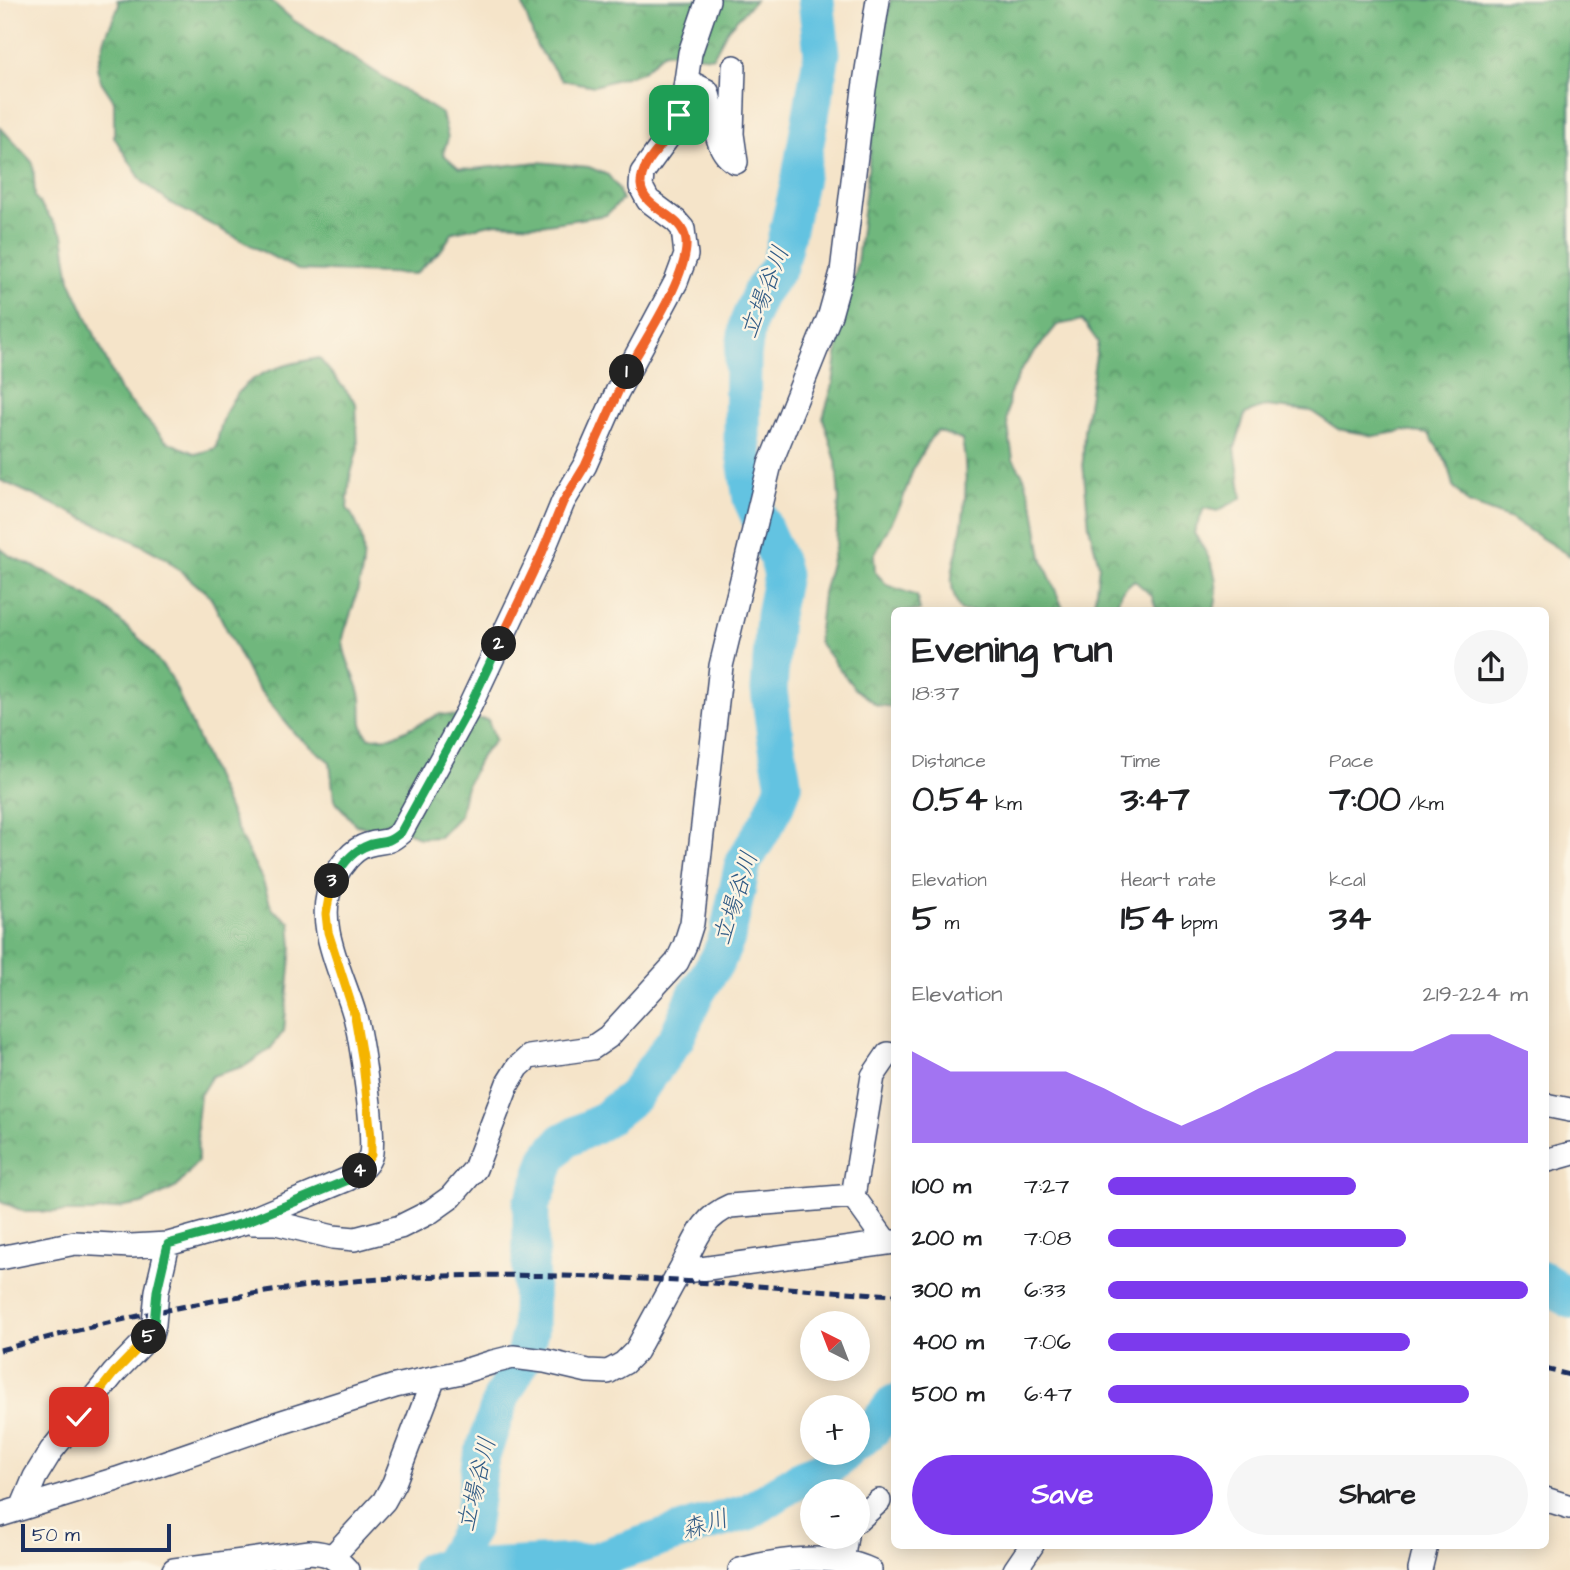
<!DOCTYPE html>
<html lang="en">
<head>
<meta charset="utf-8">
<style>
	:root { --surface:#fff; --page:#f6f6f6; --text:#202124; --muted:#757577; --accent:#7c3aed }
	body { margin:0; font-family:"Architects Daughter","Klee One",sans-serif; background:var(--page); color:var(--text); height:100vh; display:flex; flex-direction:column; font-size:26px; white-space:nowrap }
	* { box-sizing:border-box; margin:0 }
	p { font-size:23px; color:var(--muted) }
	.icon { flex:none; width:38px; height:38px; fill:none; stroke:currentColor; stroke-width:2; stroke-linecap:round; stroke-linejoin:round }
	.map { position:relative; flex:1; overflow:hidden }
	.panel { position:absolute; left:891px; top:607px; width:658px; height:942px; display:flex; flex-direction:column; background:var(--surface); border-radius:10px; box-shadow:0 4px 18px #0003 }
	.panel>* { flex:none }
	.needle { width:46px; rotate:318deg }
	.fabs { position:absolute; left:800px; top:1311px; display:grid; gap:14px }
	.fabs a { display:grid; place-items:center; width:70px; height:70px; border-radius:50%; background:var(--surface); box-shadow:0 4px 18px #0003; font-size:35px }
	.scale { position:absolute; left:21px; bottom:18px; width:150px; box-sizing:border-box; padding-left:7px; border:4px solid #1b2f5e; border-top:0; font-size:19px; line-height:24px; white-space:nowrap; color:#1b2f5e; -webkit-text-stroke:5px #fcf5e5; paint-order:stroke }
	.pin { position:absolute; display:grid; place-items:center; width:60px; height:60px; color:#fff; margin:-30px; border-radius:14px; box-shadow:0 4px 10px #0006 }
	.km { position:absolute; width:35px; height:35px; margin:-18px; border-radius:50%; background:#222; color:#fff; font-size:19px; line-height:35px; text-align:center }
	.round { display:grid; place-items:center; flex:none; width:74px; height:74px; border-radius:37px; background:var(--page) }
	.summary { display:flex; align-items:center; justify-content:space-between; height:119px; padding:0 21px }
	h1 { font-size:38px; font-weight:700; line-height:52px }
	.metrics { display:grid; grid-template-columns:repeat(3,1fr); gap:10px; height:119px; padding:7px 21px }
	.metrics div { display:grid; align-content:center }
	.metrics b { font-size:35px; font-weight:700 }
	.metrics small { font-size:19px; font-weight:400 }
	.metrics p { font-size:19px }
	.chart { height:196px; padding:14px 21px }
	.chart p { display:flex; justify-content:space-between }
	.chart svg { width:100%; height:126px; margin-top:7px; fill:var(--accent); opacity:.7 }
	.button { display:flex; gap:14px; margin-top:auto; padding:14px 21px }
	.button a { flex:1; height:80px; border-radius:42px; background:var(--accent); color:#fff; font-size:28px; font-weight:700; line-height:80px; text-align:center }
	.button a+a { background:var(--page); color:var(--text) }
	ul { padding:0 21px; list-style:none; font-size:23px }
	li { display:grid; grid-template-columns:112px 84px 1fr; align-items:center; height:52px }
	li i { height:18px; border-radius:9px; background:var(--accent) }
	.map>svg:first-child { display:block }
</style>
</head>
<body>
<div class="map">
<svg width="1570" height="1570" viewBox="0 0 1570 1570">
	<defs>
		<pattern id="forest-crowns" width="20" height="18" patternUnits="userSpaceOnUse" patternTransform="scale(1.75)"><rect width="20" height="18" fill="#70b77d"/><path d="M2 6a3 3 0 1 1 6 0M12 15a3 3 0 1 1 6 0" fill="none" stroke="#5b956a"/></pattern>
	</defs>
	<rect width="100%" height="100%" fill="#fcf5e5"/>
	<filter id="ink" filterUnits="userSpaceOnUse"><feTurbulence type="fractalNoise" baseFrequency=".0143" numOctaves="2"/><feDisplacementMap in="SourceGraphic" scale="14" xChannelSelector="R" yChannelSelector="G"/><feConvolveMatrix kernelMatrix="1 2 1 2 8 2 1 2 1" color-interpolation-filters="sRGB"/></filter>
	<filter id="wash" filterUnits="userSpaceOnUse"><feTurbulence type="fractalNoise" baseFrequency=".00686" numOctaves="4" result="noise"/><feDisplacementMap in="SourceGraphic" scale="28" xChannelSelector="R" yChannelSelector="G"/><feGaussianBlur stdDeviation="1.57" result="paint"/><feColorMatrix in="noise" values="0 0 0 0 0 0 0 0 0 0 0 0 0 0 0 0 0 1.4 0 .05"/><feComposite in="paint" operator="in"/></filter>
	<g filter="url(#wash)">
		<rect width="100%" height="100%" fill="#f5e4c9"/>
		<path fill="url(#forest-crowns)" stroke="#46736e" stroke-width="2" d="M117 0H270L293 20 442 114 448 138 443 154 459 168 473 169 538 162 589 167 608 175 618 188 622 200 606 215 541 225 496 223 453 232 442 249 415 274 298 270 170 203 142 181 114 137V101L101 81 97 68 105 38 119 5Z
			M521 0H755L728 29 713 57 664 52 642 72 594 86 562 80 537 47Z
			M890 0H1570V556L1511 519 1468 503 1453 486 1447 463 1429 434 1404 431 1374 436 1338 429 1311 411 1266 406 1245 414 1235 448 1242 498 1217 511 1204 508 1194 533C1211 559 1222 578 1214 611H1157L1152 596 1134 580 1121 592 1115 611H1091L1095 598 1099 565 1089 526 1083 463 1084 431 1098 342 1082 320 1057 325 1022 368 1009 395 1007 420 1013 459 1024 477 1034 508 1042 558 1064 611H961C943 580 956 564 961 532 966 502 968 470 962 440L938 431 930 439 914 467 901 504 874 555 875 572 887 585 917 596 920 611H894V707L877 705 855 689 818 641 823 593 836 544 839 499 836 461 823 418 833 384 842 320 856 271 878 86Z
			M0 127 33 163 35 197 63 235 70 280 120 391 166 441 196 454 216 448C227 382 258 369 319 358L356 403 358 448 350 477 347 508C373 542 363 572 352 610 349 620 343 632 343 641 344 662 358 678 361 698 363 715 358 724 369 738L391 737 440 714 488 720 495 740 481 756 465 789 460 815 439 837 419 838 391 821 374 829 356 825 334 800 330 762 295 734 253 682 210 596 165 558 136 542 0 480Z
			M0 548 10 556 48 573 102 605 143 642 171 677 240 836 262 879 272 909 290 922 292 946 284 1031 270 1049 245 1066 212 1076 200 1095 197 1123 198 1161 177 1187 142 1204 95 1212H25L0 1201Z"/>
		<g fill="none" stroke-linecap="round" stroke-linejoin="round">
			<path stroke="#63c3e1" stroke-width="37" d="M1545 1280 1570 1300
				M858 1442 873 1429 894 1403
				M447 1568 471 1528 480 1462 502 1396 523 1358 530 1331 531 1204 537 1193 548 1158 563 1141 601 1122 634 1096 677 1037 696 994 718 959 727 938 743 863 770 818 784 786 775 736 769 690 774 615 782 575 777 557 751 499 742 439 743 355 748 322 760 293 779 267 799 182 822 53 816 0
				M430 1570 592 1561 695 1527 748 1512 803 1477 827 1468 846 1452"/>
		</g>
	</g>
	<g filter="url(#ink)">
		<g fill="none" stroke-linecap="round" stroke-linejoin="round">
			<defs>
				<path id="street" d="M685 88 690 53 708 0
					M1545 1105 1570 1110
					M1545 1161 1570 1154
					M853 1196 873 1076 888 1054
					M253 1223H276L333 1237 355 1239 400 1227 430 1212 451 1197 475 1169 508 1083 518 1067 529 1057 592 1048 608 1037 677 962 685 945 692 923 721 666 770 464 830 315 842 272 864 89 878 0
					M0 1258 75 1243 131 1246 168 1244 243 1223 348 1179C357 1173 366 1167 370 1157 377 1141 360 1033 354 1013 342 972 312 920 334 879 340 866 353 849 367 845 384 839 385 846 401 832L467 712 542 553 563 502 585 465 617 392 676 282 686 255 683 229 676 221 648 200 641 187 642 173 671 133 679 115 685 88 691 83 707 91C715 112 713 152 736 162L732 134 734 67
					M679 1272C695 1245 699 1219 730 1206L853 1196 886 1242
					M1545 1499 1570 1507
					M22 1508 35 1477 51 1451 114 1373 151 1335 154 1324 157 1291 168 1244
					M0 1515 117 1479 273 1425 395 1386 461 1372 493 1362 513 1357 545 1361 588 1371 608 1372 624 1363 636 1351 679 1272 894 1242
					M858 1520 879 1501
					M333 1556 384 1501 394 1483 434 1378
					M842 1563 846 1536
					M174 1570 310 1552C328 1553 335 1557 347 1570
					M740 1570C779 1559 832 1552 870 1570
					M1015 1570 1032 1545
					M1420 1570 1426 1545"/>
			</defs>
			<use href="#street" stroke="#3c4a6e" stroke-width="26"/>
			<use href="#street" stroke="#fff" stroke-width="23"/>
			<path stroke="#1b2f5e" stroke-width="5" stroke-dasharray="10 5" stroke-linecap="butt" d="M0 1350C113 1320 226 1294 343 1282 527 1265 711 1284 894 1295
				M1545 1369 1570 1375"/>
		</g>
	</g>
	<g fill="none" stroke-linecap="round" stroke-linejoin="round" filter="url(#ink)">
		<defs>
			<path id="split-1" d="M627 372C644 341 689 275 686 241 683 213 643 211 641 185 640 165 659 150 669 135 673 129 676 122 679 115"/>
			<path id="split-2" d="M499 644 542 553 563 502 585 466 627 372"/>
			<path id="split-3" d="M332 881C341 868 349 854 364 847 380 839 384 847 401 832L467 712 499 644"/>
			<path id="split-4" d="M332 881 326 914 328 932 355 1016 363 1063 371 1137V1155L360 1171"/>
			<path id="split-5" d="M149 1337 154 1324 157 1291 168 1244 243 1223 348 1180 360 1171"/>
			<path id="split-6" d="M79 1417 114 1373 149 1337"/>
		</defs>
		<use href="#split-1" stroke="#fff" stroke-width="14"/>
		<use href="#split-2" stroke="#fff" stroke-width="14"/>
		<use href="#split-3" stroke="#fff" stroke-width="14"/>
		<use href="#split-4" stroke="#fff" stroke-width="14"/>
		<use href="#split-5" stroke="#fff" stroke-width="14"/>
		<use href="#split-6" stroke="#fff" stroke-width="14"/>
		<use href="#split-1" stroke="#f0652b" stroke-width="9"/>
		<use href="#split-2" stroke="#f0652b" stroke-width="9"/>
		<use href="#split-3" stroke="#22a559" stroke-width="9"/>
		<use href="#split-4" stroke="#f5b400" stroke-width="9"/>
		<use href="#split-5" stroke="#22a559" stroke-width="9"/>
		<use href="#split-6" stroke="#f5b400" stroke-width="9"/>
	</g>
	<g text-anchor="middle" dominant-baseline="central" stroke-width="5" stroke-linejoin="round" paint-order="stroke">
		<g font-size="24" font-style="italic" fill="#315b85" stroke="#fcf5e5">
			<text transform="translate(765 292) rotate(-69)">立場谷川</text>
			<text transform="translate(736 898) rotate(-72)">立場谷川</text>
			<text transform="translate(477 1484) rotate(-76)">立場谷川</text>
			<text transform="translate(705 1525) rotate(-17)">森川</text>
		</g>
	</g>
</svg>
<div class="fabs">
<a><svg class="needle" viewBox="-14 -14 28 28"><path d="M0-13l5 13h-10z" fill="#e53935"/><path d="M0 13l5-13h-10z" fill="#757577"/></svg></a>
<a>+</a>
<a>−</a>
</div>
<div class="scale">50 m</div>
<div class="pin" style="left:679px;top:115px;background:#1e9e55"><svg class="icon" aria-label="arrive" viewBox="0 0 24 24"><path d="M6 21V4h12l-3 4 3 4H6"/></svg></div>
<div class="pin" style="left:79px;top:1417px;background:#d93025"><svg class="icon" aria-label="check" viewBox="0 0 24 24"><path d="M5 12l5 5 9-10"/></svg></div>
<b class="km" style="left:627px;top:372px">1</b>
<b class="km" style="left:499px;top:644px">2</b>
<b class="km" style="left:332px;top:881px">3</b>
<b class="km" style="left:360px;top:1171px">4</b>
<b class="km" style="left:149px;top:1337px">5</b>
<section class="panel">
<div class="summary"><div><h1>Evening run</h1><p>18:37</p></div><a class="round"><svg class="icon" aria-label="share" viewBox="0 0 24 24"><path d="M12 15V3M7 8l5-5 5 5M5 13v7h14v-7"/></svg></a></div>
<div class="metrics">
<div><p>Distance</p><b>0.54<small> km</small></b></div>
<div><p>Time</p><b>3:47</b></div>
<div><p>Pace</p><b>7:00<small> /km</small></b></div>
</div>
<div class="metrics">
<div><p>Elevation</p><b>5<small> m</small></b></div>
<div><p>Heart rate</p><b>154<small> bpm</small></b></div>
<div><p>kcal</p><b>34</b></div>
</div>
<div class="chart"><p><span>Elevation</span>219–224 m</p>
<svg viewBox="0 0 160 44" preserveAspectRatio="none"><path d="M0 44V12L10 19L20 19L30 19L40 19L50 25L60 32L70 38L80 32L90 25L100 19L110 12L120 12L130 12L140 6L150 6L160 12V44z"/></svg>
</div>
<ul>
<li><b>100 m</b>7:27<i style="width:59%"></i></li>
<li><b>200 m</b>7:08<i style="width:71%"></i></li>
<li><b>300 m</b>6:33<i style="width:100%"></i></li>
<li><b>400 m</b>7:06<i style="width:72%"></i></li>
<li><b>500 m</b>6:47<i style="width:86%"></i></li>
</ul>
<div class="button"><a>Save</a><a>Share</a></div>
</section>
</div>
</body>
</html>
